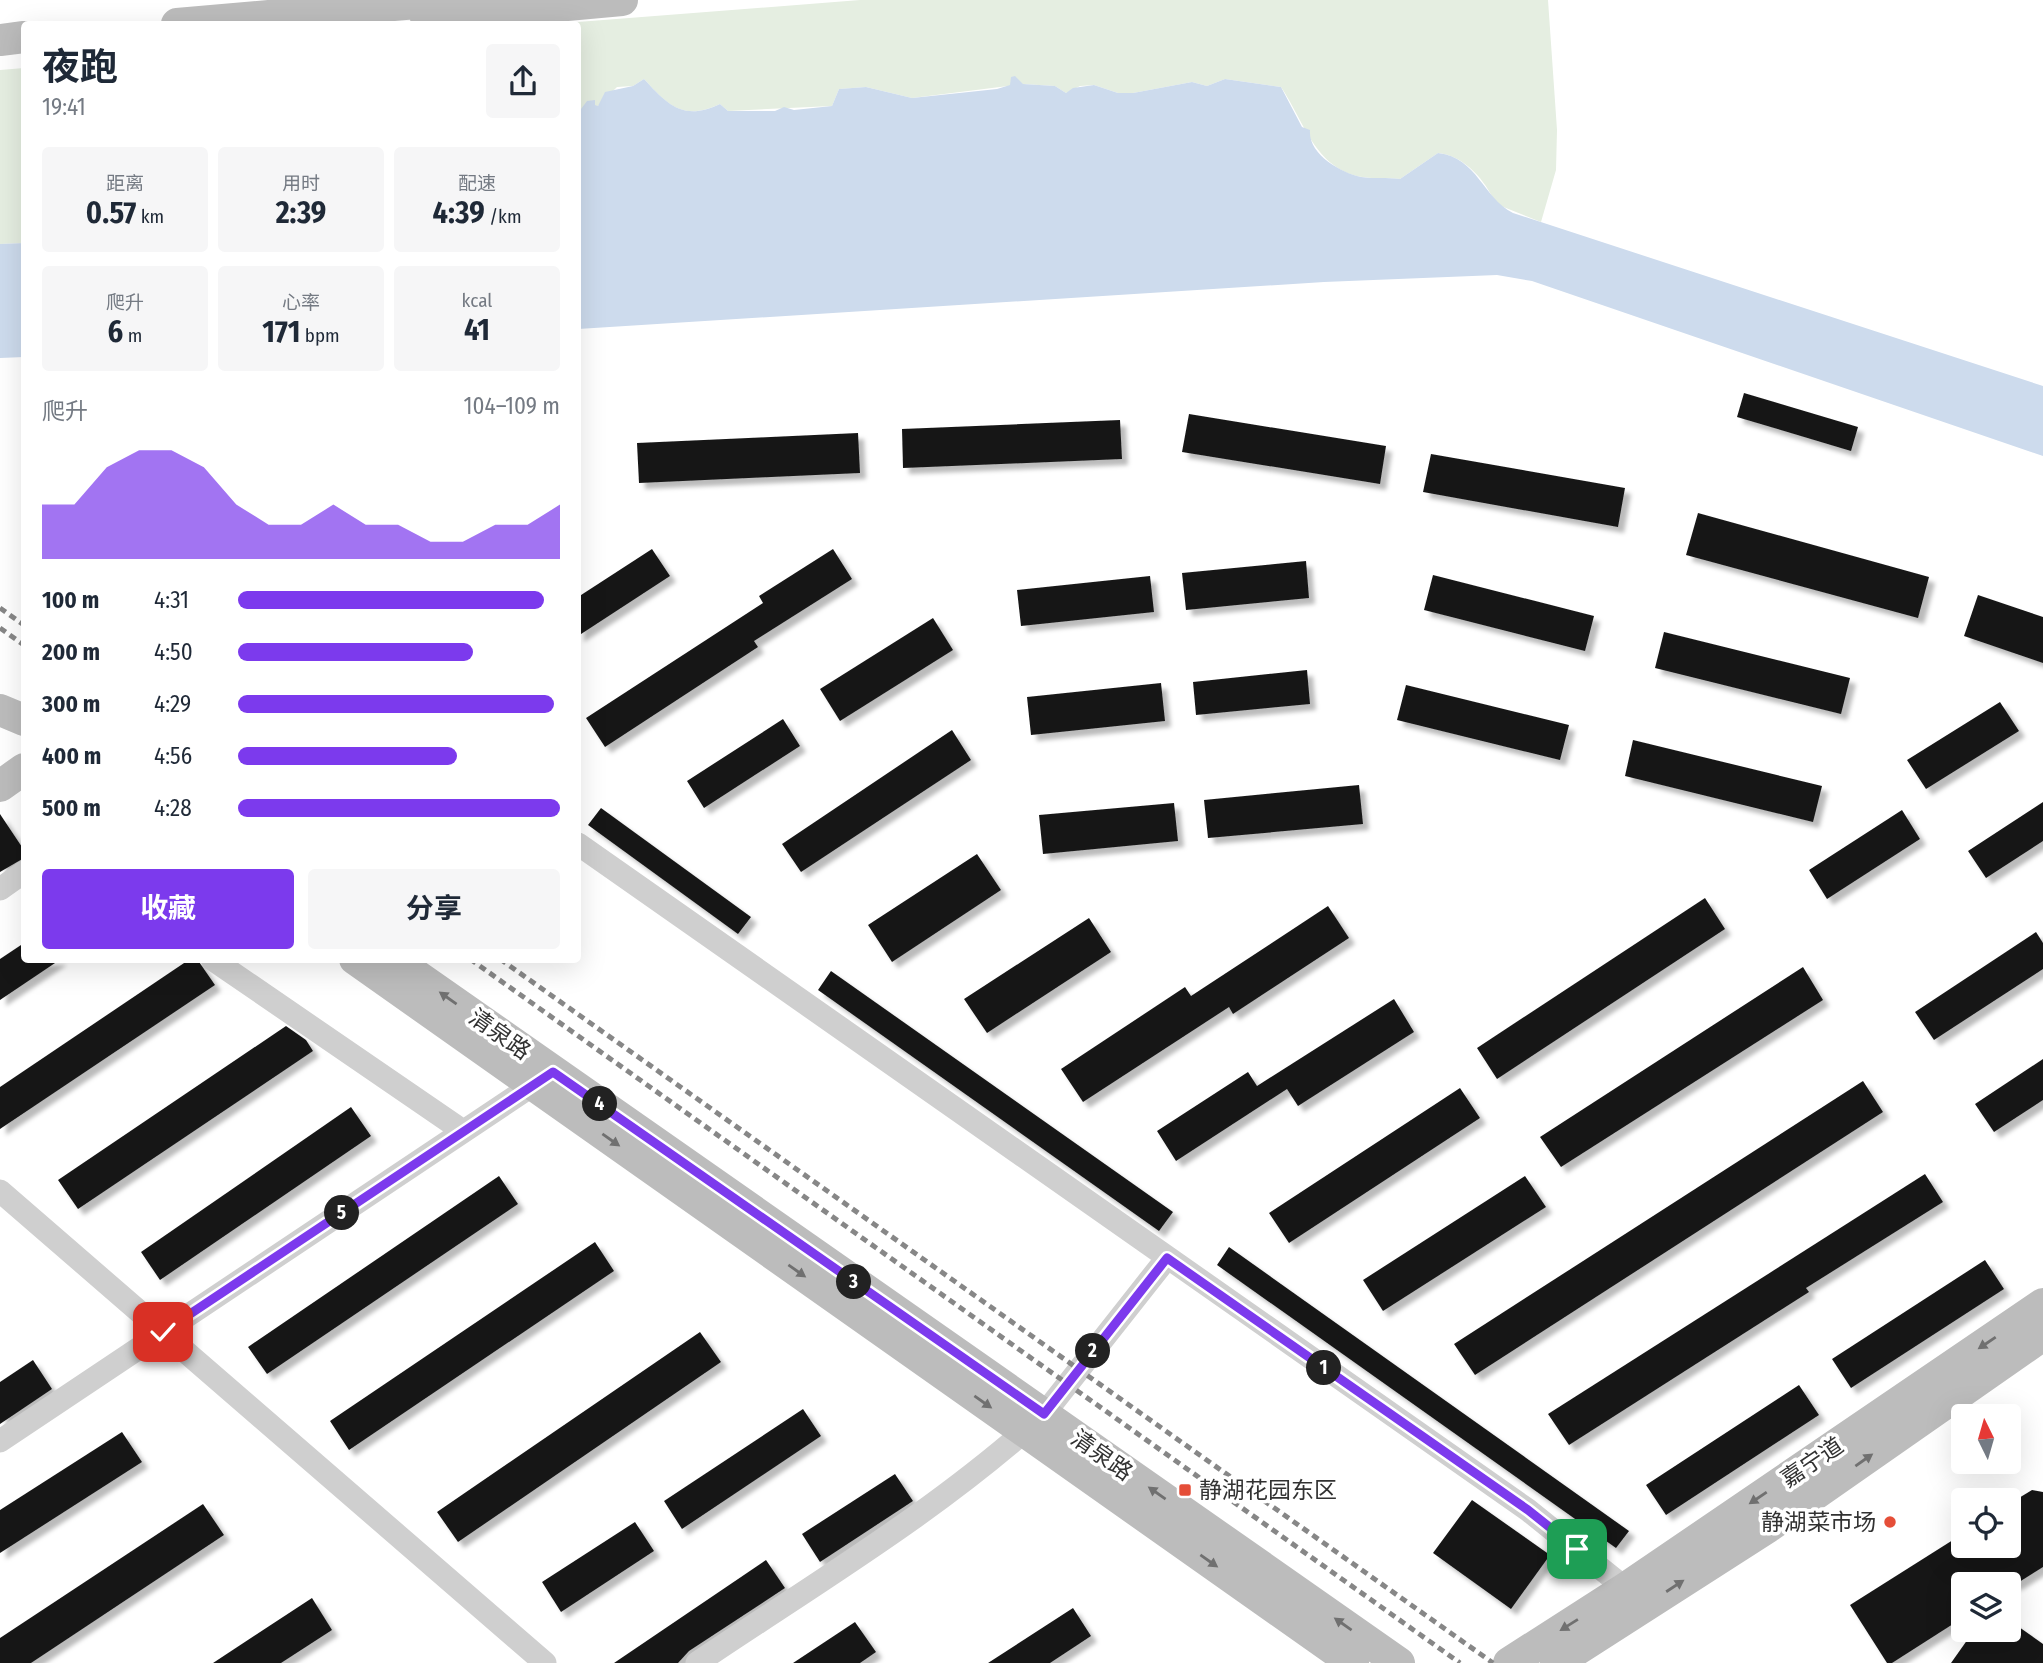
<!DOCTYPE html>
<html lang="zh">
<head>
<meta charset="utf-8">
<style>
	:root { --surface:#fff; --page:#f6f6f7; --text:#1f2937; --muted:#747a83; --accent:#7c3aed }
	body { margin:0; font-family:"Fira Sans Condensed","Noto Sans SC",sans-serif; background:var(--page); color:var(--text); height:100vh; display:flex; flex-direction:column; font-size:26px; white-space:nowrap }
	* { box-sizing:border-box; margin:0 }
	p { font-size:23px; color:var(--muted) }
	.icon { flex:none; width:38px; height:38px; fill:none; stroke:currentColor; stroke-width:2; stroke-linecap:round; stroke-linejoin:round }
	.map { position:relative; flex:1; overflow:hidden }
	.panel { position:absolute; left:21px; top:21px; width:560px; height:942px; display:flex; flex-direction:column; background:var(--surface); border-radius:7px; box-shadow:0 7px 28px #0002 }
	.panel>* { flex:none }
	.needle { width:46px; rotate:355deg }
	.fabs { position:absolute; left:1951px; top:1404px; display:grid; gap:14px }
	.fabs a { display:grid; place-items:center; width:70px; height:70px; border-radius:7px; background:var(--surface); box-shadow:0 7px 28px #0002; font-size:35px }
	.pin { position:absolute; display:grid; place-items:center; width:60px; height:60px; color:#fff; margin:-30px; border-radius:14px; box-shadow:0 4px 10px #0006 }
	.km { position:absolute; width:35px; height:35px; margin:-18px; border-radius:50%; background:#222; color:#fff; font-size:19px; line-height:35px; text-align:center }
	.round { display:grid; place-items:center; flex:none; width:74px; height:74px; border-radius:7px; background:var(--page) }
	.head { display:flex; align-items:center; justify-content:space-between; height:119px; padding:0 21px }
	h1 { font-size:38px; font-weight:700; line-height:52px }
	.stats { display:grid; grid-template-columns:repeat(3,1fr); gap:10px; height:119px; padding:7px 21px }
	.stats div { display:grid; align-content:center; border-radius:7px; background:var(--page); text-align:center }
	.stats b { font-size:30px; font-weight:700 }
	.stats small { font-size:19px; font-weight:400 }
	.stats p { font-size:19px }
	.chart { height:196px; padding:14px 21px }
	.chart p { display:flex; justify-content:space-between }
	.chart svg { width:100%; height:126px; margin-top:7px; fill:var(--accent); opacity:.7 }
	.cta { display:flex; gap:14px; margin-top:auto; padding:14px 21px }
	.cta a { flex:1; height:80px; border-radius:7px; background:var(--accent); color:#fff; font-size:28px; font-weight:700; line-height:80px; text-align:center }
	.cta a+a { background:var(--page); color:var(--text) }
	ul { padding:0 21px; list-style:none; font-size:23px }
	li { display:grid; grid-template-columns:112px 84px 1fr; align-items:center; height:52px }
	li i { height:18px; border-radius:9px; background:var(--accent) }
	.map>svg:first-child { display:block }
</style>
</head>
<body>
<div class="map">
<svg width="2043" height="1663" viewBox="0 0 2043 1663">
	<defs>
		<filter id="shadow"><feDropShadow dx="6" dy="6" stdDeviation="2" flood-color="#0004"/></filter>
	</defs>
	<rect width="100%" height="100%" fill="#fff"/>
	<path fill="#e5eee1" d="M860 0H1548L1557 130 1556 170 1541 222 1496 204C1485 180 1465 156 1438 153L1400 179C1387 177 1374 179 1362 177 1315 169 1304 121 1281 87L1225 79 1207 86 1192 82 1133 93H1118L1094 85 1080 86 1066 93 1055 86 1023 84 912 98 866 87 839 89 832 106 728 111 720 104C682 122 667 104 644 79L633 86 617 87 598 106 586 105 578 113V24H552Z
		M24 68V243L0 244V70Z"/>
	<path fill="#cddbed" d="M1015 76 1023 84 1055 86 1066 93 1073 88 1094 85 1118 93H1133L1192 82 1207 86 1225 79 1281 87 1302 127 1310 130C1308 154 1340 172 1361 177 1373 179 1387 177 1400 179L1438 153C1478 158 1482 197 1513 213L2043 386V456L1532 281 1497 275 1324 282 578 329V113L587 101 595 100V105L598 106 605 92 633 86 644 79C667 104 683 122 720 104L728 111H775L784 107 794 110 832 106 839 89 866 87 912 98 997 89 1010 85 1011 77Z
		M24 243V357L0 358V244Z"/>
	<path fill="#191919" filter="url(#shadow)" d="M1744 393 1858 427 1851 451 1737 417Z
		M1189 414 1386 446 1380 484 1182 452Z
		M1120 420 1122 459 903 468 902 429Z
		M858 433 860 473 639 483 637 443Z
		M1431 454 1625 488 1618 527 1423 492Z
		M1698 513 1929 577 1918 618 1686 555Z
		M652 549 670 576 578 636V597Z
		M833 549 852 579 754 641 758 647 605 747 586 718 763 603 759 596Z
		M1306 561 1309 598 1186 610 1182 573Z
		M1433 575 1594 616 1585 651 1424 610Z
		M1150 576 1154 612 1021 626 1017 590Z
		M1978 595 2043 617V663L1964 636Z
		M933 618 953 650 840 721 820 689Z
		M1664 632 1850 678 1841 714 1655 668Z
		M1307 670 1310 704 1196 715 1193 682Z
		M1161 683 1165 721 1031 735 1027 697Z
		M1406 685 1569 725 1560 760 1397 720Z
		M2000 702 2019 731 1926 789 1907 760Z
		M783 719 800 746 704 808 687 781Z
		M952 730 971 760 801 872 782 844Z
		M1633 740 1822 786 1813 822 1625 776Z
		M1359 785 1363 824 1208 838 1204 800Z
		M2043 802V841L1986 878 1968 851Z
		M1174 803 1178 841 1043 854 1039 815Z
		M601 808 751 917 738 934 588 825Z
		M1902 810 1920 839 1827 899 1809 870Z
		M0 814 24 850V858L0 872Z
		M977 854 1001 890 892 962 868 925Z
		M1705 898 1725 929 1497 1079 1477 1048Z
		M1328 906 1349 938 1233 1014 1229 1007 1083 1102 1061 1069 1185 987 1191 996Z
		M1089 918 1111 952 987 1033 964 999Z
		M2036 932 2043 943V969L1934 1040 1915 1012Z
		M24 943V959H61L0 1000V959Z
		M190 959H197L215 985 0 1129V1087Z
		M1803 967 1823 1000 1561 1167 1540 1137Z
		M831 971 1173 1212 1159 1231 818 990Z
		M1394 999 1414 1032 1298 1106 1287 1089 1176 1161 1157 1131 1248 1072 1257 1086Z
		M286 1026 306 1040 313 1051 78 1209 58 1180Z
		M2043 1059V1100L1994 1132 1975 1104Z
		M1863 1081 1883 1112 1475 1375 1454 1344Z
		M1460 1088 1480 1118 1289 1243 1269 1213Z
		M351 1107 371 1136 160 1280 141 1252Z
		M1925 1174 1943 1202 1806 1288 1809 1292 1569 1445 1548 1414Z
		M499 1176 518 1204 267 1374 248 1347Z
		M1525 1176 1546 1207 1383 1311 1363 1280Z
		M595 1242 614 1271 349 1450 330 1421Z
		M1229 1247 1629 1531 1616 1548 1217 1265Z
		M1985 1260 2004 1289 1851 1388 1832 1359Z
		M700 1332 721 1362 458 1542 437 1512Z
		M33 1360 52 1389 0 1424V1382Z
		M1799 1385 1819 1415 1666 1515 1646 1485Z
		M803 1409 821 1436 682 1529 664 1501Z
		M122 1432 142 1462 0 1553V1510Z
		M895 1474 913 1501 820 1562 802 1534Z
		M2032 1490 2043 1492V1567L2016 1584H1964V1617L1892 1663H1887L1850 1605 1964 1533V1545H2009V1504Z
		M1472 1500 1550 1555 1511 1609 1433 1553Z
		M203 1504 224 1535 31 1663H0V1638Z
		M635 1522 654 1551 561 1612 542 1582Z
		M766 1560 785 1588 689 1651 678 1663H614Z
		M312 1598 332 1630 281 1663H213Z
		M1073 1608 1091 1636 1050 1663H988Z
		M2009 1620 2043 1644V1663H1951L1975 1629H2009Z
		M855 1622 876 1652 860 1663H793Z"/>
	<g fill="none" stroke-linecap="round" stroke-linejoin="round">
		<path stroke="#cfcfcf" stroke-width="23" d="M578 844 1528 1510 1635 1596
			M0 889 24 872
			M212 959 463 1131
			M0 1191 545 1663
			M0 1441 545 1077
			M697 1663C814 1584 939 1510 1044 1414L1167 1258"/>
		<path stroke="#bcbcbc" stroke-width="32" d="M426 18 622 0
			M177 24 451 0
			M0 40 24 37
			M0 710 24 720
			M0 786 24 769
			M355 959 1353 1663
			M393 959 1399 1663
			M1509 1663 1626 1588 2043 1304
			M1556 1663 1768 1527 2043 1335"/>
		<path stroke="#878787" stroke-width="5" stroke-dasharray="7 5" stroke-linecap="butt" d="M0 608 24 625
			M0 628 24 645
			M470 959 1460 1663
			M500 959 1493 1663"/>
	</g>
	<defs><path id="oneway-solid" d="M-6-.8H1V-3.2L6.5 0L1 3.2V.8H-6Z" transform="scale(1.75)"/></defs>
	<g fill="#707070">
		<use href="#oneway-solid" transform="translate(448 998) rotate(-145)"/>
		<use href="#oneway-solid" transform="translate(611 1140) rotate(35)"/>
		<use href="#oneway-solid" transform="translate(797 1271) rotate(35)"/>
		<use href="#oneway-solid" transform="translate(1987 1343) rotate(146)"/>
		<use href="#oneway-solid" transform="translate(983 1402) rotate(35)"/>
		<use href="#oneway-solid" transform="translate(1864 1460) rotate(-35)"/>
		<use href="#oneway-solid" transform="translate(1157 1493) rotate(-145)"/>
		<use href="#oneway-solid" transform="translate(1758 1498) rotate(146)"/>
		<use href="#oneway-solid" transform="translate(1209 1561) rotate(35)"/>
		<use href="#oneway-solid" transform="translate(1675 1586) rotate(-33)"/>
		<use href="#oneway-solid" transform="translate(1343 1624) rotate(-145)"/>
		<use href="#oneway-solid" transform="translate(1569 1625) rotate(148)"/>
	</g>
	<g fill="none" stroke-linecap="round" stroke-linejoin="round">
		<defs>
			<path id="route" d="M163 1332 553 1072 1044 1414 1167 1258 1528 1510 1577 1549"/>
		</defs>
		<use href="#route" stroke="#fff" stroke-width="14"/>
		<use href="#route" stroke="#7c3aed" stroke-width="9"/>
	</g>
	<g fill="#e54e38" stroke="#fff" stroke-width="2.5">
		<rect x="1178" y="1483" width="14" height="14" rx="3.5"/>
		<circle cx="1890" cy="1522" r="7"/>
	</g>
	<g text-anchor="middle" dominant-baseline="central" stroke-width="7" stroke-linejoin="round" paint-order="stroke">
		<g font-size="23" fill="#323232" stroke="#fff">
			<text transform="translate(500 1034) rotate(35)">清泉路</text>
			<text transform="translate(1102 1455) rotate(35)">清泉路</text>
			<text transform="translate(1812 1462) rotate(-34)">嘉宁道</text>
		</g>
		<g font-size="23" fill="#323232" stroke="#fff" text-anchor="start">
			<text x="1199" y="1490">静湖花园东区</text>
			<text x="1876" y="1522" text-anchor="end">静湖菜市场</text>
		</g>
	</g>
</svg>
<div class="fabs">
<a><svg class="needle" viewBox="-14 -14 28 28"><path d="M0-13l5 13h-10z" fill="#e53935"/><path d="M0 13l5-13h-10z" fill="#747a83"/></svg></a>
<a><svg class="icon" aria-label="locate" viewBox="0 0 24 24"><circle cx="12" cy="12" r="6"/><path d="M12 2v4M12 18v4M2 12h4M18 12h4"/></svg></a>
<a><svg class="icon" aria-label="layers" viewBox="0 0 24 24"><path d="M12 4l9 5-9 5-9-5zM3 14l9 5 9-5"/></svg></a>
</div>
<div class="pin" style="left:1577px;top:1549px;background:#1e9e55"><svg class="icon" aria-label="arrive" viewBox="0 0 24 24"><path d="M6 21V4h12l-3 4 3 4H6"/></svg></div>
<div class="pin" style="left:163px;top:1332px;background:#d93025"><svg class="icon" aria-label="check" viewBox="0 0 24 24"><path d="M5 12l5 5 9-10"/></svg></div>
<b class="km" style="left:1324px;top:1368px">1</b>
<b class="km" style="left:1093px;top:1351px">2</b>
<b class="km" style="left:854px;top:1282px">3</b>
<b class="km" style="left:600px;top:1104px">4</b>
<b class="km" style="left:342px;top:1213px">5</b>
<section class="panel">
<div class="head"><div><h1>夜跑</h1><p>19:41</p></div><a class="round"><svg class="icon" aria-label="share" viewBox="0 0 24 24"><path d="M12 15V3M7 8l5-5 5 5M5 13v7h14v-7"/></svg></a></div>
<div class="stats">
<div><p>距离</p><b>0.57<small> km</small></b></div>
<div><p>用时</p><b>2:39</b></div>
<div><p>配速</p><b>4:39<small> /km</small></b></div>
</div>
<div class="stats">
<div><p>爬升</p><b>6<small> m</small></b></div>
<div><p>心率</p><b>171<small> bpm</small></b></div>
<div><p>kcal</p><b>41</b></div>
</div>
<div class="chart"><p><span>爬升</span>104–109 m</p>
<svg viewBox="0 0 160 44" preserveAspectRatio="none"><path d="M0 44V25L10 25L20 12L30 6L40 6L50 12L60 25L70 32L80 32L90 25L100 32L110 32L120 38L130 38L140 32L150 32L160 25V44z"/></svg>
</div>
<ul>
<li><b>100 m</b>4:31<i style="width:95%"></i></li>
<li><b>200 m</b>4:50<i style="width:73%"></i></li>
<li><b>300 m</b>4:29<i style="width:98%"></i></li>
<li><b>400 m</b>4:56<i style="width:68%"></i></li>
<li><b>500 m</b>4:28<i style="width:100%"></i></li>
</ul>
<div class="cta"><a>收藏</a><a>分享</a></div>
</section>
</div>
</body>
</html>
